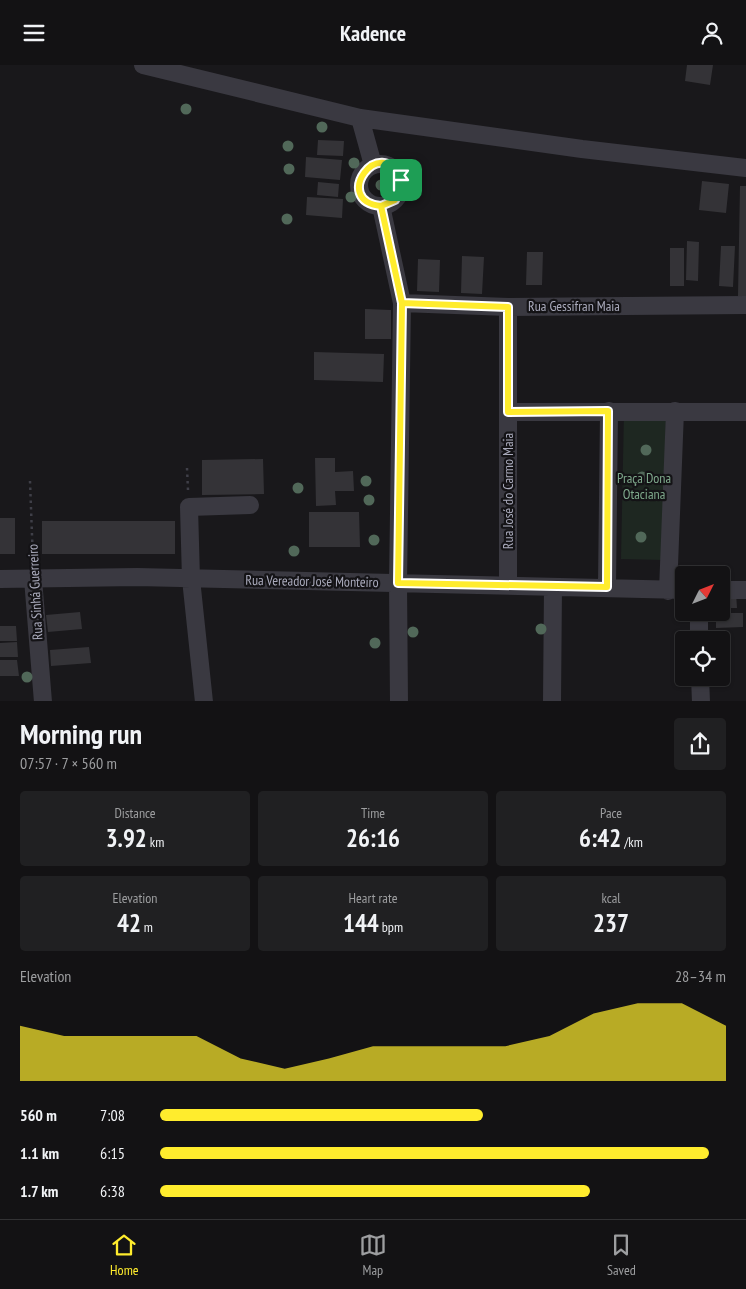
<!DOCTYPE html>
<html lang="en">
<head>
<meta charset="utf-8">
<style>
	:root { --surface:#131214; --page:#202022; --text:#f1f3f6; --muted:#9d9ea0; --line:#323234; --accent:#ffec2d }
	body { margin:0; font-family:"PT Sans Narrow",sans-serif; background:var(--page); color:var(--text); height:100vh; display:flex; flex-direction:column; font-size:19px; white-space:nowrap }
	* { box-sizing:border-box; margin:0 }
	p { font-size:16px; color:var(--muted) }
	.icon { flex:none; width:28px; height:28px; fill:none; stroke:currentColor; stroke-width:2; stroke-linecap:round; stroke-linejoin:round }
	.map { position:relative; height:636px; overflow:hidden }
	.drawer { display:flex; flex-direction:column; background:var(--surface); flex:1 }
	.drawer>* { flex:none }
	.needle { width:32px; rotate:48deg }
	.buttons { position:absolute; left:675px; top:501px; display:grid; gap:10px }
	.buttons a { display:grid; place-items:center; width:55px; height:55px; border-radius:5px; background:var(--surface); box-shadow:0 1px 4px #0004,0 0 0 1px var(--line); font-size:25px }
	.pin { position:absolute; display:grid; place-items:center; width:42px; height:42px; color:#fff; margin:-21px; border-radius:10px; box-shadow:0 2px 8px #0006 }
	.round { display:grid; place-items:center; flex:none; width:52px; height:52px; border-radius:5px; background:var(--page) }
	.head { display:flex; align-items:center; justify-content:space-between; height:85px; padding:0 20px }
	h1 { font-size:28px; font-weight:700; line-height:38px }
	.stats { display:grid; grid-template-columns:repeat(3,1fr); gap:8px; height:85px; padding:5px 20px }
	.stats div { display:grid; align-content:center; border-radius:5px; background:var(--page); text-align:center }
	.stats b { font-size:25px; font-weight:700 }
	.stats small { font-size:14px; font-weight:400 }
	.stats p { font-size:14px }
	.chart { height:140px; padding:10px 20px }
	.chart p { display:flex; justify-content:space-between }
	.chart svg { width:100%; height:90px; margin-top:5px; fill:var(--accent); opacity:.7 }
	ul { padding:0 20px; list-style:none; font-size:16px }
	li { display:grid; grid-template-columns:80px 60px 1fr; align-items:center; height:38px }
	li i { height:12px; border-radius:6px; background:var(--accent) }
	header { display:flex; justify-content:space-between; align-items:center; height:65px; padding:0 20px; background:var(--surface); font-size:22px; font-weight:700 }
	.tabs { display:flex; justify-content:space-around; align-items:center; height:70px; border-top:1px solid var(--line); background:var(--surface); font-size:14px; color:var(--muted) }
	.tabs a { display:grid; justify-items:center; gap:2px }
	.tabs .current { color:var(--accent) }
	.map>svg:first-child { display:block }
</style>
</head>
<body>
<header><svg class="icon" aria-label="menu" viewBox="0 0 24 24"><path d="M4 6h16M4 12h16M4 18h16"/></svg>Kadence<svg class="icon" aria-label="person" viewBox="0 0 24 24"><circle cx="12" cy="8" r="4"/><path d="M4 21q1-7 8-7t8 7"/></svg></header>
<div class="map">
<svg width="746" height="637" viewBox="0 0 746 637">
	<rect width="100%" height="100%" fill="#19181b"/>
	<path fill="#1e2721" d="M624 347 666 348 664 495 621 494Z"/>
	<path fill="#343337" d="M687 0H713L710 20 685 16Z
		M318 75 344 76 343 91 317 90Z
		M306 92 342 95 340 115 305 112Z
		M702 116 729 119 726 148 699 145Z
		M318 117 339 119 338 132 317 130Z
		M740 121H746V231H738Z
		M307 132 343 134 342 153 306 150Z
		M687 176 699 177 698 216 686 215Z
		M721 181H735L733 222 719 221Z
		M670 183H684V221H670Z
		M527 187H543L542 220H526Z
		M462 191 484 192 482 229 461 228Z
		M418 194 440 195 439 227 417 226Z
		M365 244 391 245V274H365Z
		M314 287 384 289 383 317 314 315Z
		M315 393H335V407L353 406 354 426H335L336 440 316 441Z
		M263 394 264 429 202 430V395Z
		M309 447H359L360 482H309Z
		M0 453H15V489H0Z
		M42 456H175V489H42Z
		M736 528 737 543H721V529Z
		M80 547 82 564 48 567 46 550Z
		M716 548H743V562L716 563Z
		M0 561H16L17 576H0Z
		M17 577 18 592H0V578Z
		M89 582 91 598 51 601 50 585Z
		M0 595H17L19 611H0Z"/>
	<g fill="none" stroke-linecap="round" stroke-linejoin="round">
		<path stroke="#3f3f48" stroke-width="2.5" stroke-dasharray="2.5 4" stroke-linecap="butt" d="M187 403 188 425
			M30 416 33 497"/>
		<path stroke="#3a3941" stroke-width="18" d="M143 0 360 53 582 84 746 103
			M360 53 373 100
			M359 120a21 21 0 1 1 42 0a21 21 0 1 1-42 0Z
			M381 141 402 238 398 518 399 637
			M402 238 508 242 746 240
			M508 242V520
			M508 347H746
			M0 514 137 512 684 525
			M33 514 43 637
			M607 522 609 346
			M721 525H746
			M668 526 675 346
			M699 548V575
			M700 612 701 637
			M204 637 191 514 189 442 250 440
			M552 637 553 522"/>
	</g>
	<g fill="#516859">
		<circle cx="186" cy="44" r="5.5"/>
		<circle cx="322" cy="62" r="5.5"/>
		<circle cx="288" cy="81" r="5.5"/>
		<circle cx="354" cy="98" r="5.5"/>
		<circle cx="289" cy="104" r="5.5"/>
		<circle cx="381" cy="120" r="5.5"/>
		<circle cx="351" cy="132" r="5.5"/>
		<circle cx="287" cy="154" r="5.5"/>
		<circle cx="646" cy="385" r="5.5"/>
		<circle cx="642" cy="412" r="5.5"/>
		<circle cx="366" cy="416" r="5.5"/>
		<circle cx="298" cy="423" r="5.5"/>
		<circle cx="369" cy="435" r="5.5"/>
		<circle cx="641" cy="472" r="5.5"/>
		<circle cx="374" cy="475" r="5.5"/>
		<circle cx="294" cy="486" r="5.5"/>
		<circle cx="541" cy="564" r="5.5"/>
		<circle cx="413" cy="567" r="5.5"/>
		<circle cx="375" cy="578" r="5.5"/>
		<circle cx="27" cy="612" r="5.5"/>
	</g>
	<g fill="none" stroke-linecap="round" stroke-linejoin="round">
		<defs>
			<path id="route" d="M401 115C381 66 330 136 381 141L402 238 398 518 607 522 608 346 508 347V242L402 238 381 141 395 135 401 123V115"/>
		</defs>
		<use href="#route" stroke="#fff" stroke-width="10"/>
		<use href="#route" stroke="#ffec2d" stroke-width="6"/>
	</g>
	<g text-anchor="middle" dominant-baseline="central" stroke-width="4.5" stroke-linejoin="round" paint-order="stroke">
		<g font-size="14" fill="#aaabbc" stroke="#141316">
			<text x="574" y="241">Rua Gessifran Maia</text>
			<text transform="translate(508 426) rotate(-90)">Rua José do Carmo Maia</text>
			<text transform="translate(312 516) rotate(1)">Rua Vereador José Monteiro</text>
			<text transform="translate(35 527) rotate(-93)">Rua Sinhá Guerreiro</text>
		</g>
		<g font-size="14" fill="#7fa98c" stroke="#141316">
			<text x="644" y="413">Praça Dona<tspan x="644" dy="16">Otaciana</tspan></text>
		</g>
	</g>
</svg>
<div class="buttons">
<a><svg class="needle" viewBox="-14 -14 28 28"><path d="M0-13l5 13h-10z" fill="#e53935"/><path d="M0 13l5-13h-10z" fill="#9d9ea0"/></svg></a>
<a><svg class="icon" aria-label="locate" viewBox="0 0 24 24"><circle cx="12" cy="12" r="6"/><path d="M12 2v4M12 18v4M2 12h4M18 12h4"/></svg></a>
</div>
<div class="pin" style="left:401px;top:115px;background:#1e9e55"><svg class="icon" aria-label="arrive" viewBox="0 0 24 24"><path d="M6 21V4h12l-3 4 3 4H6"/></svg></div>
</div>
<section class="drawer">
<div class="head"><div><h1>Morning run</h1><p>07:57 · 7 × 560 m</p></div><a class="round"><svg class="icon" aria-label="share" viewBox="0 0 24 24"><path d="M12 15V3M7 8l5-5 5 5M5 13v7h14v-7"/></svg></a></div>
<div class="stats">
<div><p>Distance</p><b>3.92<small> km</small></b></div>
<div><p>Time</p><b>26:16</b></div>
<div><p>Pace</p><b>6:42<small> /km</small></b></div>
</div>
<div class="stats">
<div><p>Elevation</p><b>42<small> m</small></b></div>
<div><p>Heart rate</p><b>144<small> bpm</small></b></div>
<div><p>kcal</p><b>237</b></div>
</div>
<div class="chart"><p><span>Elevation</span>28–34 m</p>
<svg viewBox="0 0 160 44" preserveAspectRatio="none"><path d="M0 44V17L10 22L20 22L30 22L40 22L50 33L60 38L70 33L80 27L90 27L100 27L110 27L120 22L130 11L140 6L150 6L160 17V44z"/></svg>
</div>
<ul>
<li><b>560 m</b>7:08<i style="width:57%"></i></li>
<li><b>1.1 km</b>6:15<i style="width:97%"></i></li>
<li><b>1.7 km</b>6:38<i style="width:76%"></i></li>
</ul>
</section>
<nav class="tabs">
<a class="current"><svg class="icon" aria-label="home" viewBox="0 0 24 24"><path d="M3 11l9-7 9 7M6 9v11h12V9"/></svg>Home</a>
<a><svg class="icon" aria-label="map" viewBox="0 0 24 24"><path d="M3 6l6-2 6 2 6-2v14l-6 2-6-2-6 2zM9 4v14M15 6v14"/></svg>Map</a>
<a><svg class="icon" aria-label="saved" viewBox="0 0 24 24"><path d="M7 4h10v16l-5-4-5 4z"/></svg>Saved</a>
</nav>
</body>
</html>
